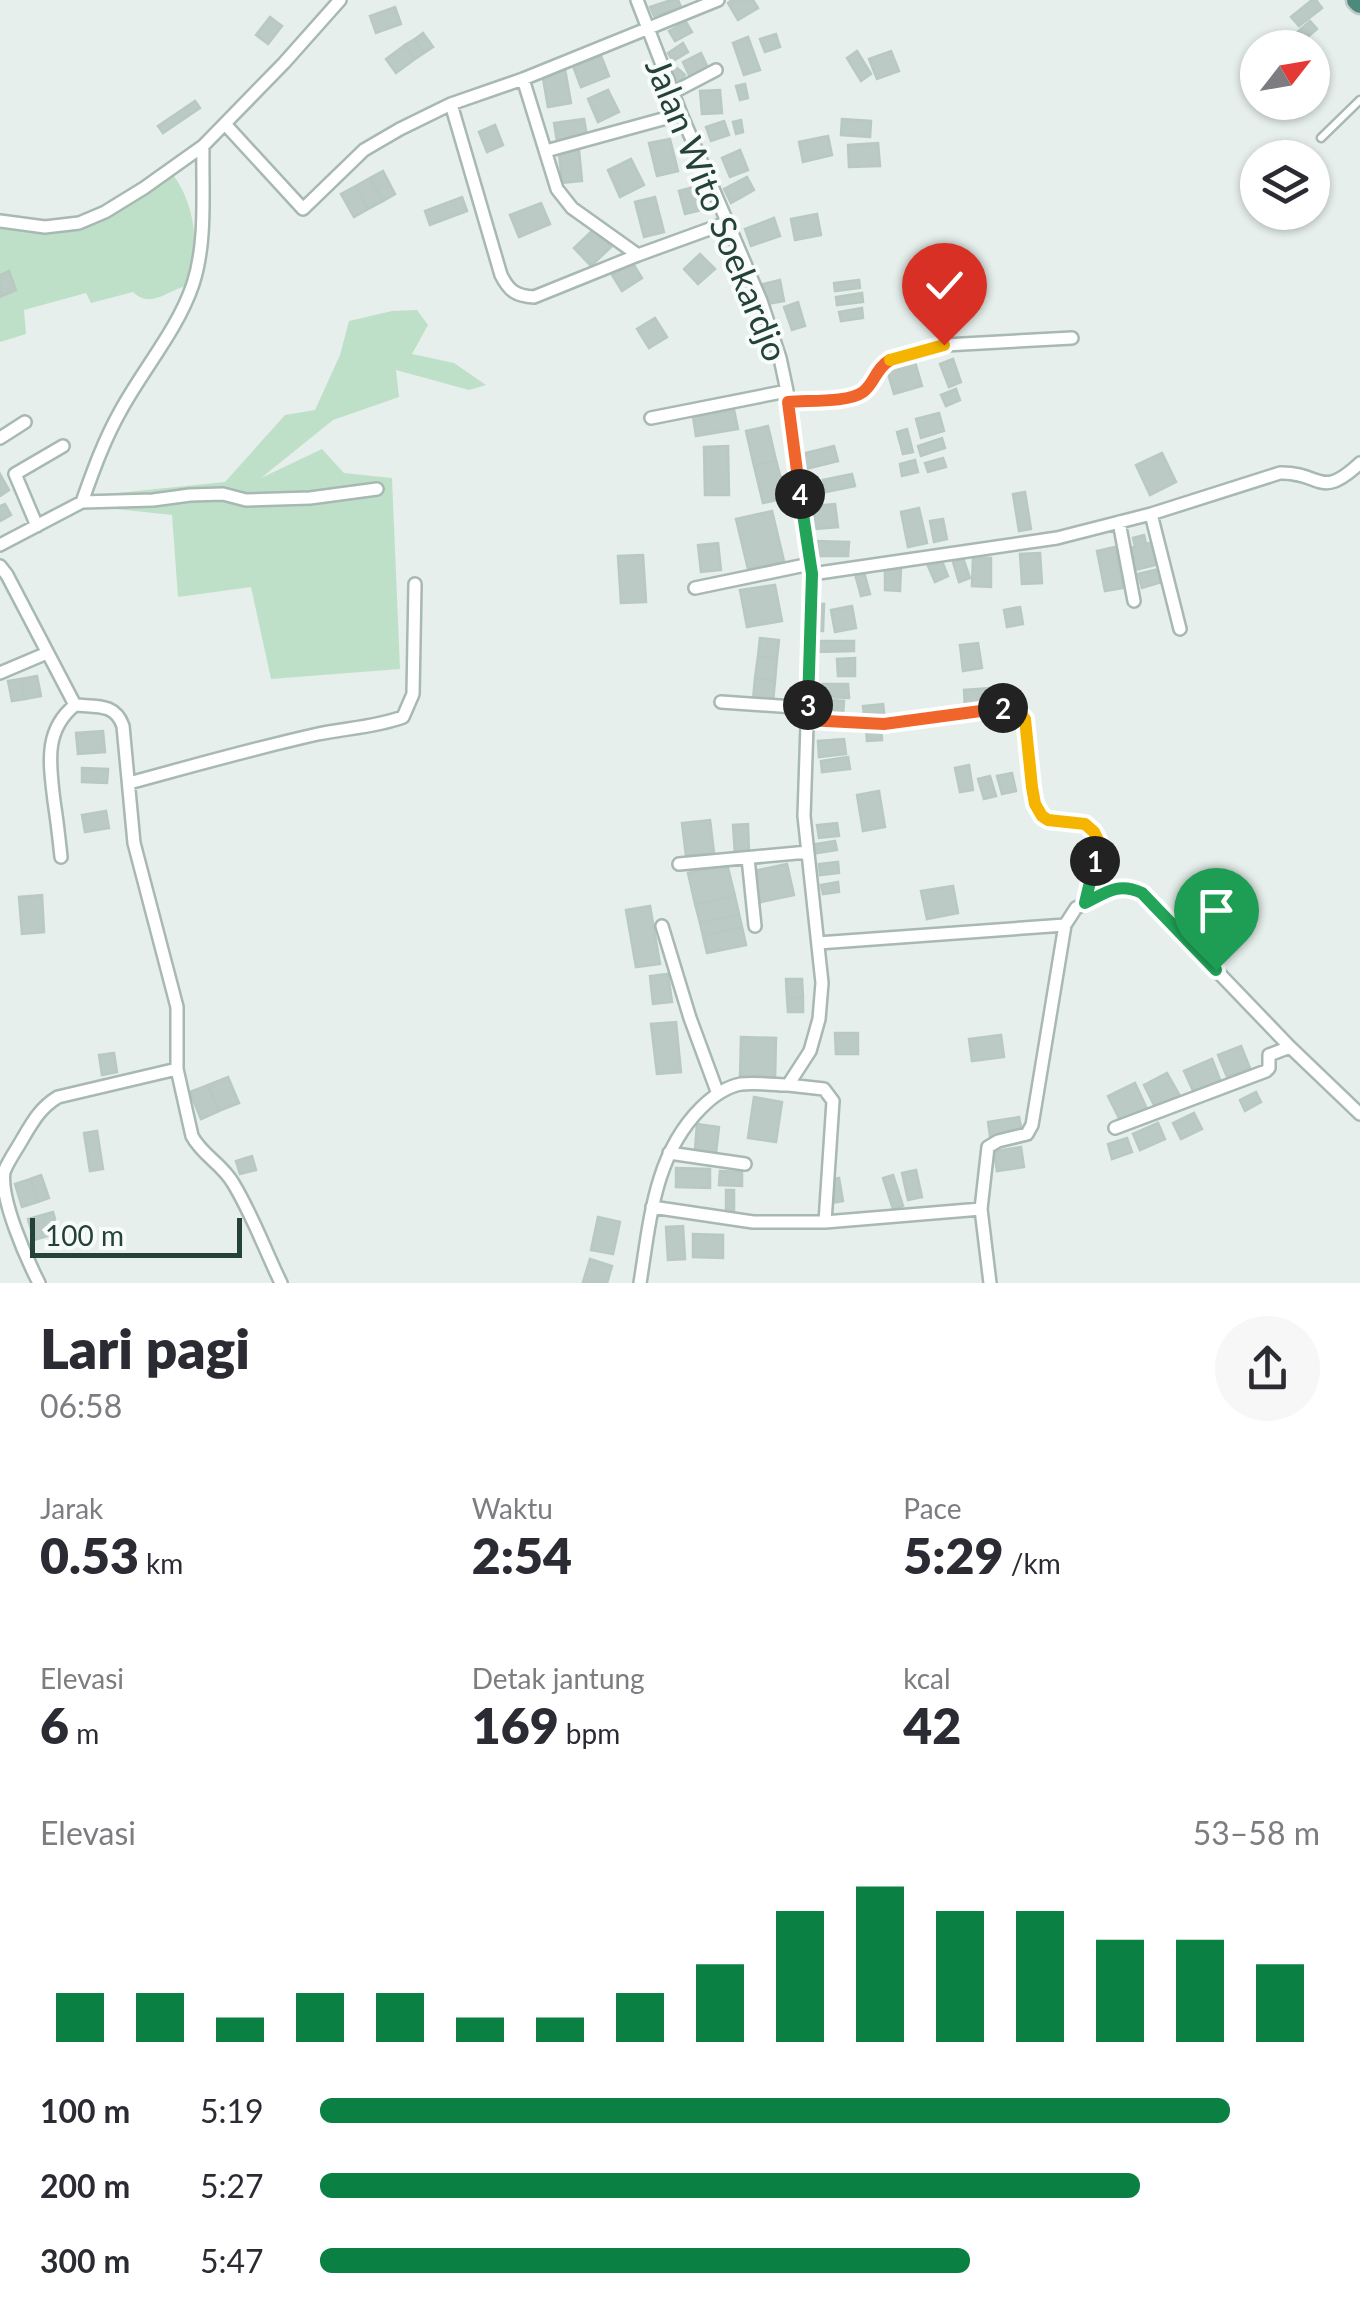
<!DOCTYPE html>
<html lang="id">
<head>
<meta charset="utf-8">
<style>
	:root { --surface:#fff; --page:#f7f7f7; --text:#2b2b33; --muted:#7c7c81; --accent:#0b8043 }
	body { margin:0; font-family:Lato,sans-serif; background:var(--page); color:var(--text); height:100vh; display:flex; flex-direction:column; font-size:38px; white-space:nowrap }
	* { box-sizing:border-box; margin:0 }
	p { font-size:32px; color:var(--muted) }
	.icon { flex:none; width:55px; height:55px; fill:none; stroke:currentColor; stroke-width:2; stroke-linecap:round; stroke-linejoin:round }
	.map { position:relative; height:1283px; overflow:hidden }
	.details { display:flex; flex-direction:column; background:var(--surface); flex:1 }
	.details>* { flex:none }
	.needle { width:65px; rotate:59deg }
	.fabs { position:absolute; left:1240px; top:30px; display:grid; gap:20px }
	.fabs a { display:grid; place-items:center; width:90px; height:90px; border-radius:50%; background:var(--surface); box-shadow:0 2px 8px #0004; font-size:50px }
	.scale { position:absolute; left:30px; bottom:25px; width:212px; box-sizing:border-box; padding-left:10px; border:5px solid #24423a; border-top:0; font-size:28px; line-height:35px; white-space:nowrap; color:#24423a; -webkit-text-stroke:8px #f7fbf9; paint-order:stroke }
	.pin { position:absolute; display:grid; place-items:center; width:85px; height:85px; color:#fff; margin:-102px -42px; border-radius:50% 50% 50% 0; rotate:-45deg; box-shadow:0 0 10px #0007 }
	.pin .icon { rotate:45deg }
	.km { position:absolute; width:50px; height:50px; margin:-25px; border-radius:50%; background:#222; color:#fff; font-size:28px; line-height:50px; text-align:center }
	.round { display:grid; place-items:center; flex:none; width:105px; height:105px; border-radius:52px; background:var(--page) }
	.headline { display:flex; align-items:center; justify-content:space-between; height:170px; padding:0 40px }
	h1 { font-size:55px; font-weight:800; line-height:75px }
	.metrics { display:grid; grid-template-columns:repeat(3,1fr); gap:15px; height:170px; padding:10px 40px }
	.metrics div { display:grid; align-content:center }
	.metrics b { font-size:50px; font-weight:800 }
	.metrics small { font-size:28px; font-weight:400 }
	.metrics p { font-size:28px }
	.chart { height:280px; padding:20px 40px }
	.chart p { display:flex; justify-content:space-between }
	.chart svg { width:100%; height:180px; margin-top:10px; stroke:var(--accent); stroke-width:6 }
	ul { padding:0 40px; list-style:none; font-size:32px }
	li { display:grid; grid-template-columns:160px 120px 1fr; align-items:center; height:75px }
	li i { height:25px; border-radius:12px; background:var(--accent) }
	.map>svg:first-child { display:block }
</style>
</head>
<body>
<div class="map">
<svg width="1360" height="1283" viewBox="0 0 1360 1283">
	<rect width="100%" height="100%" fill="#e6efeb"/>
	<path fill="#bfe0c8" d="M169 170C186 189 196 220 194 246 193 259 188 273 186 286 167 291 150 309 133 292L91 303 86 293 24 310 26 334 0 342V221L79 223Z
		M417 310 428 325 412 354 454 363 486 385 469 390 396 370 399 397 333 420 261 478 322 449 344 473 392 478 400 669 271 679 251 587 178 597 172 515 97 507 107 494 225 482 285 415 315 410 340 355 349 321 392 311Z"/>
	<path fill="#bbcac4" stroke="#b8c9c2" stroke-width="2.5" d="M671 0H678L681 7 654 16 650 7Z
		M732 0H753L758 8 738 20 728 3Z
		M1312 0H1316L1322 8 1299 26 1291 17Z
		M395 7 401 24 376 33 370 16Z
		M270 17 282 26 268 44 256 35Z
		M1310 21 1317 29 1301 43 1294 35Z
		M686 22 692 32 675 41 669 31Z
		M423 33 433 47 424 53 415 39Z
		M776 34 780 47 765 52 760 39Z
		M748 37 760 70 744 75 733 43Z
		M415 39 424 53 415 59 405 45Z
		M683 43 688 52 673 61 668 53Z
		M405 45 415 59 396 73 386 59Z
		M857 51 871 74 861 81 847 58Z
		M891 51 899 71 877 79 869 59Z
		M701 53 708 68 690 77 683 62Z
		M601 56 609 76 581 87 573 66Z
		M677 68 685 75 679 82 671 75Z
		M565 69 571 103 548 107 542 73Z
		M745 84 748 98 740 100 736 86Z
		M608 90 619 112 598 122 588 99Z
		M720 90 722 113 702 114 700 91Z
		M195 101 200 108 163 133 158 126Z
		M584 119 587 136 557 141 554 123Z
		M842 119 871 121 870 137 841 135Z
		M741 120 743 132 736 134 733 122Z
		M724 121 729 135 711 141 706 127Z
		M495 125 503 145 487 152 479 132Z
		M828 136 832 155 803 162 799 142Z
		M670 139 678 171 657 176 649 143Z
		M878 143 880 166 849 167 848 145Z
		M579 150 582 181 562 183 559 153Z
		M740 150 748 170 730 177 722 158Z
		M631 159 644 185 620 197 608 170Z
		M383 171 395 194 383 201 370 178Z
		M747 177 754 190 731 203 724 189Z
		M370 178 383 201 368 209 356 186Z
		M356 186 368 209 354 217 341 194Z
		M694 187 701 210 685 214 679 191Z
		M462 197 467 211 430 225 425 211Z
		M655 197 664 232 644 237 635 202Z
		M541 203 550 224 519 237 510 215Z
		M817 214 821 235 795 240 791 219Z
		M774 218 780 236 751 246 745 229Z
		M594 229 611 247 591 266 574 248Z
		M700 254 715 269 698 284 684 269Z
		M632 262 642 278 622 291 612 275Z
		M9 271 16 290 0 297V275Z
		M780 280 784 301 767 304 763 284Z
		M859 280 860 288 835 291 834 283Z
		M862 293 863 302 837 305 836 297Z
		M798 302 805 326 792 330 784 307Z
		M862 308 863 318 841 321 839 312Z
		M655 318 667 337 649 348 637 329Z
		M953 359 961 382 949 387 940 364Z
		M915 362 922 386 894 394 887 370Z
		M956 389 960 400 946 406 941 395Z
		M734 410 738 429 696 436 693 417Z
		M939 413 944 431 921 438 916 419Z
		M768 426 776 460 754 466 746 431Z
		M907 429 913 452 903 454 897 432Z
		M942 438 945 448 921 456 918 446Z
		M728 446 729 495H705L704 447Z
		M834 446 838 461 806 469 802 454Z
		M1162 453 1176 482 1150 495 1136 465Z
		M943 458 946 467 928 472 925 463Z
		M776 460 786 498 763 503 754 466Z
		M915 460 918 472 902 476 900 464Z
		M0 474 9 490 0 496Z
		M852 474 855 486 826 492 823 480Z
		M1025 492 1031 529 1019 531 1013 494Z
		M5 504 11 515 0 521V506Z
		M835 504 838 527 816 529 813 506Z
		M919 508 927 543 908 547 901 512Z
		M772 511 784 561 748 569 736 519Z
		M943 519 947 539 934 542 930 521Z
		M1144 535 1146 544 1154 542 1159 564 1135 570 1130 548 1135 547 1133 538Z
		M815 541 849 542 848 556H815Z
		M718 543 721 570 701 572 698 545Z
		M1115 547 1123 588 1105 591 1097 551Z
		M1040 553 1042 583 1022 584 1020 554Z
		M643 555 646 602 621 603 618 556Z
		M973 557 991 558V587L972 586Z
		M963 558 970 578 959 582 953 562Z
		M942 561 948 576 935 582 928 566Z
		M885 565H901L900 591 885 590Z
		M1159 569 1162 582 1142 588 1138 574Z
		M864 572 870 594 861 596 855 574Z
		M775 585 782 621 747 627 740 590Z
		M813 604H824L823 631H812Z
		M852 606 856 628 835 632 831 610Z
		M1020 607 1023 624 1007 627 1004 610Z
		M760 638 779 640 777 658 758 656Z
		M815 641H854V651L815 652Z
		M978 643 982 668 963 671 960 645Z
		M758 656 777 658 775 681 755 678Z
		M855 658V676H838L837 659Z
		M37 676 41 696 25 699 21 679Z
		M755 678 775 681 773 702 753 700Z
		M21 679 25 699 12 701 8 681Z
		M823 684H848L849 698 823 697Z
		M990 688 992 707 965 709 964 690Z
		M829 700 844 701 843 715 827 713Z
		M883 704 885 720 865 723 863 706Z
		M881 725 882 740 867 741 866 727Z
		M103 731 105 752 78 754 76 733Z
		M844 739 846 754 819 757 818 741Z
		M848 757 850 769 822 772 821 761Z
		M969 765 973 790 960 792 955 768Z
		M82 768 108 769 107 783 82 782Z
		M1012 773 1016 791 1002 794 997 776Z
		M990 776 996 796 984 799 978 779Z
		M879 791 885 827 863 831 857 795Z
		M106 811 109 828 85 832 82 815Z
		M710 820 714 853 686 856 682 823Z
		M837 823 839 836 819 838 817 825Z
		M748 824 749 854H735L733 825Z
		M835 841 837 850 817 853 816 844Z
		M838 862 839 873 820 875 819 864Z
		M727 864 735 896 695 904 688 873Z
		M787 864 794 895 761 902 754 871Z
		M838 882 839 892 823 894 821 885Z
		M953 886 958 913 927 919 921 891Z
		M42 895 44 932 22 934 19 897Z
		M735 896 739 914 700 923 695 904Z
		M650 906 660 964 636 967 626 910Z
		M739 914 742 927 703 936 700 923Z
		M742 927 746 945 707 953 703 936Z
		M668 974 672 1002 653 1004 650 976Z
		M786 979H802L803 997 787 998Z
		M803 997V1012H788L787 998Z
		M676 1022 681 1072 657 1074 651 1024Z
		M835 1033H858V1054H836Z
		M1001 1035 1004 1057 972 1061 969 1039Z
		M741 1037 776 1038 775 1081 740 1080Z
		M1241 1046 1250 1068 1227 1077 1218 1055Z
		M114 1053 117 1072 102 1075 99 1055Z
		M1212 1059 1221 1082 1194 1093 1184 1071Z
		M1167 1073 1180 1096 1156 1109 1144 1085Z
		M228 1077 239 1103 219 1111 208 1085Z
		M1135 1083 1147 1109 1121 1122 1108 1096Z
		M208 1085 219 1111 201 1119 190 1092Z
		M1256 1092 1261 1102 1245 1111 1240 1100Z
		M754 1097 782 1102 776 1142 748 1138Z
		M1194 1113 1202 1129 1181 1139 1173 1123Z
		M1019 1117 1022 1131 990 1136 988 1122Z
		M1158 1123 1165 1139 1140 1150 1133 1134Z
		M697 1124 719 1127 716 1153 695 1150Z
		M97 1131 103 1169 90 1171 84 1133Z
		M1127 1138 1132 1152 1112 1159 1108 1144Z
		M1021 1147 1024 1167 997 1171 994 1151Z
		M252 1156 256 1170 240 1174 236 1161Z
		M676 1168 710 1169V1188L676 1187Z
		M916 1170 922 1197 908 1200 902 1173Z
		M720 1171 742 1172V1186L719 1185Z
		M41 1175 49 1198 38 1202 30 1179Z
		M893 1175 903 1206 893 1209 883 1178Z
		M839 1178 843 1201 832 1203 828 1180Z
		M30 1179 38 1202 22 1207 15 1184Z
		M726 1190H734V1213H726Z
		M53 1212 59 1233 48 1236 42 1215Z
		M42 1215 48 1236 34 1240 28 1219Z
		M598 1217 620 1222 613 1254 591 1250Z
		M683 1226 685 1259 668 1260 666 1227Z
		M693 1234 723 1235V1258L693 1257Z
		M590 1259 612 1266 607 1283 583 1282Z"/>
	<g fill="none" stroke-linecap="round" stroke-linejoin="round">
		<defs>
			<path id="service" d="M1321 138 1360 100"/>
			<path id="minor" d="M637 0 681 114 761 301 780 358 787 391 812 574 804 816 822 983 819 1019 810 1051 788 1085C773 1085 755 1082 741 1084 725 1087 712 1097 701 1108 654 1155 650 1221 640 1283
				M523 79 557 189 572 208 638 255
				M672 93 716 70
				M451 104 501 275C509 291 516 296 534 297L638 255 726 223
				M225 124 303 209 364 150 400 129 451 104 523 79 718 0
				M546 151 681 114
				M0 221 45 227 79 223 105 212 144 188 203 146 284 63 340 0
				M788 402C807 400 853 403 866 389 876 379 877 367 891 359L945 345 1072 338
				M651 418 787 391
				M0 438 25 422
				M82 502C93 471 104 440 121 410 144 368 178 329 193 284 207 241 202 191 203 146
				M1151 514 1180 629
				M1119 522 1134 601
				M37 526 15 474 63 446
				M0 545 82 502 153 500 190 495 223 494 246 500 310 498 377 489
				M0 566 7 575 75 705C43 731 50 765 54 801 57 820 59 838 61 857
				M812 574 1057 538 1151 514 1280 473C1322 472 1319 501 1360 463
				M695 588 810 564
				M0 673 47 653
				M721 702 808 708
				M75 705C97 707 115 703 123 726L134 843 177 1007V1069L192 1136C202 1155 222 1164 233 1183 252 1214 265 1250 281 1283
				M807 720 884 724 1003 708 1016 710 1025 719 1032 787 1035 804 1041 816 1048 819 1085 824 1094 831 1099 843 1085 903
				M129 783C192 766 255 748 318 734 347 728 376 727 403 717L413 694 415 584
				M748 858 755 926
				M679 864 808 852
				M662 926 690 1018 718 1094
				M818 943 1065 925
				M788 1085 824 1089 833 1101 825 1222
				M1115 1128 1266 1071 1269 1068V1055L1290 1047
				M669 1153 745 1164
				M652 1207 753 1222H825L981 1209
				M39 1283C26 1258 0 1199 4 1172 8 1161 17 1149 23 1138 33 1121 41 1107 58 1097L177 1069
				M990 1283 981 1209 988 1147 998 1141 1027 1134 1032 1125 1065 925 1076 908 1116 888 1128 887 1142 893 1290 1047 1360 1114"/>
			<path id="trunk" d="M1357 0 1360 3"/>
		</defs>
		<use href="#service" stroke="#a8b8b2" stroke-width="11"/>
		<use href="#minor" stroke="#a8b8b2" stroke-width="16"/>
		<use href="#trunk" stroke="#c2cac8" stroke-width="25"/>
		<use href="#service" stroke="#fff" stroke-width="6"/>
		<use href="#minor" stroke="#fff" stroke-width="11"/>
		<use href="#trunk" stroke="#4c8a7c" stroke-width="20"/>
	</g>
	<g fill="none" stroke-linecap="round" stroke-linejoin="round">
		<defs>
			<path id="split-1" d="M1095 861 1085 903C1107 892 1118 882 1142 893L1216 970"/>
			<path id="split-2" d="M1003 708 1016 710 1025 719 1032 787 1035 804 1042 816 1048 820 1085 824 1094 832 1099 842 1095 861"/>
			<path id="split-3" d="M808 705 807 720 884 724 1003 708"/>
			<path id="split-4" d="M800 494 812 574 808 705"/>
			<path id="split-5" d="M800 494 788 402C807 400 848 403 863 392 875 383 875 369 890 360"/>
			<path id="split-6" d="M890 360 944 345"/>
		</defs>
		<use href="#split-1" stroke="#fff" stroke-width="20"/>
		<use href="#split-2" stroke="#fff" stroke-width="20"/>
		<use href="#split-3" stroke="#fff" stroke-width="20"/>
		<use href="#split-4" stroke="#fff" stroke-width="20"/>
		<use href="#split-5" stroke="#fff" stroke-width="20"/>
		<use href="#split-6" stroke="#fff" stroke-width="20"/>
		<use href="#split-1" stroke="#22a559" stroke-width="12"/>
		<use href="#split-2" stroke="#f5b400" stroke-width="12"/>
		<use href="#split-3" stroke="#f0652b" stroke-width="12"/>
		<use href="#split-4" stroke="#22a559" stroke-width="12"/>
		<use href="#split-5" stroke="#f0652b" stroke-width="12"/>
		<use href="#split-6" stroke="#f5b400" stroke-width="12"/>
	</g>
	<g text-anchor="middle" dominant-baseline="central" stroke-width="8" stroke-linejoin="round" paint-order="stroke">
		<g font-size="35" fill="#24423a" stroke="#f7fbf9">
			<text transform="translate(718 209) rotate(68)">Jalan Wito Soekardjo</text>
		</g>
	</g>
</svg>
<div class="fabs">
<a><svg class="needle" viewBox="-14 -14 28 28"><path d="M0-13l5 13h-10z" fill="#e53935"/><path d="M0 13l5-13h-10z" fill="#7c7c81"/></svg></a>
<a><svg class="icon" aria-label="layers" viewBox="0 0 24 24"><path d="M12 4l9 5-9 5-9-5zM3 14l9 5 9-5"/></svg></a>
</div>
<div class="scale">100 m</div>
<div class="pin" style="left:1216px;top:970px;background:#1e9e55"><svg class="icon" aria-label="arrive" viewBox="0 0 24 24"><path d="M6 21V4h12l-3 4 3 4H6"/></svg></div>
<div class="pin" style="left:944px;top:345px;background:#d93025"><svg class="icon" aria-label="check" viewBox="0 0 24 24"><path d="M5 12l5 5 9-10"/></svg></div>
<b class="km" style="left:1095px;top:861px">1</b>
<b class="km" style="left:1003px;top:708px">2</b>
<b class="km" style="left:808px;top:705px">3</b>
<b class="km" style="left:800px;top:494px">4</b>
</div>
<section class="details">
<div class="headline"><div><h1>Lari pagi</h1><p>06:58</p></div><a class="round"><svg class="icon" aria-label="share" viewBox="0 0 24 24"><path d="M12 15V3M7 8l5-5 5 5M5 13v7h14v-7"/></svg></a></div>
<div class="metrics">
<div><p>Jarak</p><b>0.53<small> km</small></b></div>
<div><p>Waktu</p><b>2:54</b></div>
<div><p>Pace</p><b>5:29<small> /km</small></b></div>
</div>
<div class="metrics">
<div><p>Elevasi</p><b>6<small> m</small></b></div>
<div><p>Detak jantung</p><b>169<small> bpm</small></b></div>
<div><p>kcal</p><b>42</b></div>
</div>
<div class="chart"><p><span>Elevasi</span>53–58 m</p>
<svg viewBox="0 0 160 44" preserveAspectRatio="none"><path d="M5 44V32M15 44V32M25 44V38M35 44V32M45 44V32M55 44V38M65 44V38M75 44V32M85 44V25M95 44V12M105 44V6M115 44V12M125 44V12M135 44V19M145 44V19M155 44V25"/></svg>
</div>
<ul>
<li><b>100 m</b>5:19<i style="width:91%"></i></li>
<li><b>200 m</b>5:27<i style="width:82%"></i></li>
<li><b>300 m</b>5:47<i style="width:65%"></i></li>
</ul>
</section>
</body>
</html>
